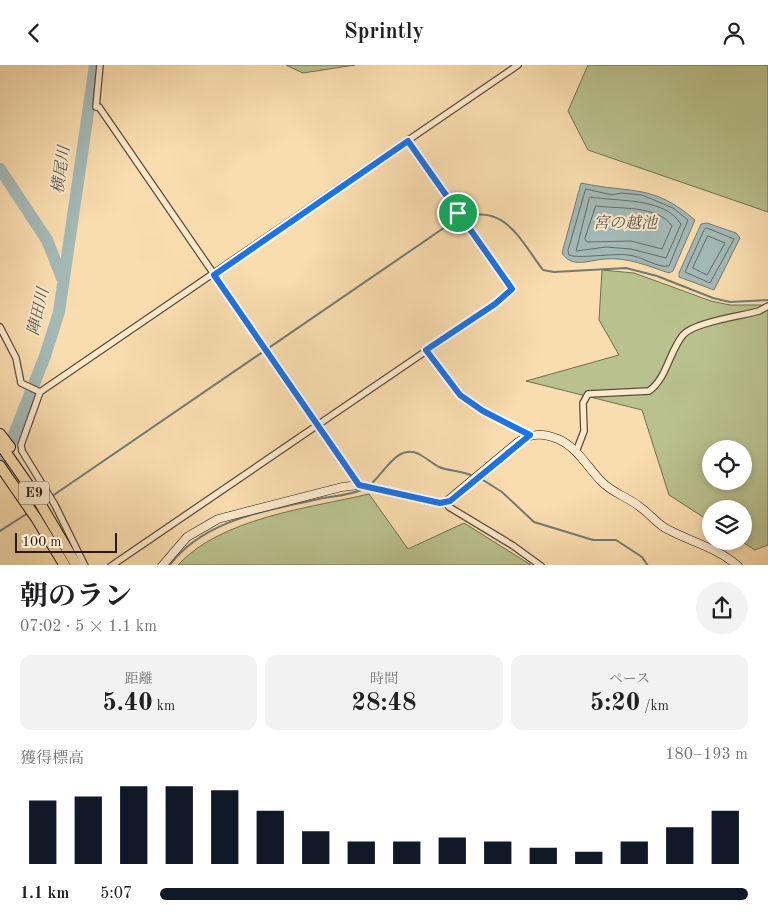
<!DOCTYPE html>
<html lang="ja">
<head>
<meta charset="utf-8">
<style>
	:root { --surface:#fff; --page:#f2f2f2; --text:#202124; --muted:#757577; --accent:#111827 }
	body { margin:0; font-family:"Old Standard TT","Noto Serif JP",serif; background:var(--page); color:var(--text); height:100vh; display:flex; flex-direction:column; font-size:19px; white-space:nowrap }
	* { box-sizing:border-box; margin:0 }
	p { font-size:16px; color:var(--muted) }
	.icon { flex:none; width:28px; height:28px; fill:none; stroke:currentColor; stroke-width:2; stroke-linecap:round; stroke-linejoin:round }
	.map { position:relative; height:500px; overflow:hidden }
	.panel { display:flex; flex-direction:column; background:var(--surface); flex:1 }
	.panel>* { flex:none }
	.buttons { position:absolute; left:702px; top:375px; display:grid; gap:10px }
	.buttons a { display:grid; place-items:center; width:50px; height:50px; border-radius:50%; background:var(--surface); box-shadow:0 2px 8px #0003; font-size:25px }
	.scale { position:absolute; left:15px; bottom:12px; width:102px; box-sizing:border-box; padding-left:5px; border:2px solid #291b15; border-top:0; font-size:14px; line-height:18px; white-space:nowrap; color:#291b15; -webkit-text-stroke:4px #fbe9cb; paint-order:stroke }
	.pin { position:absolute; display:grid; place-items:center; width:42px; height:42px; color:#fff; margin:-21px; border:2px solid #fff; border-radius:50%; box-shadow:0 1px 5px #0007 }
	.round { display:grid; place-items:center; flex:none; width:52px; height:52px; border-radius:26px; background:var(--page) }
	.headline { display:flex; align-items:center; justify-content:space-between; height:85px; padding:0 20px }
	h1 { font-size:28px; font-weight:700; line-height:38px }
	.stats { display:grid; grid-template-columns:repeat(3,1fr); gap:8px; height:85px; padding:5px 20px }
	.stats div { display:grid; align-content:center; border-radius:12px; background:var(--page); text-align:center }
	.stats b { font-size:25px; font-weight:700 }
	.stats small { font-size:14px; font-weight:400 }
	.stats p { font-size:14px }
	.chart { height:140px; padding:10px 20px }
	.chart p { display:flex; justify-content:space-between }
	.chart svg { width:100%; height:90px; margin-top:5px; stroke:var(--accent); stroke-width:6 }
	ul { padding:0 20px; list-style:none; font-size:16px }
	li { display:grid; grid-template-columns:80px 60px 1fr; align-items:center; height:38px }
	li i { height:12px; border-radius:6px; background:var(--accent) }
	header { display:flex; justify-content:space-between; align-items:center; height:65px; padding:0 20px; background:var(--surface); font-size:22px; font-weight:700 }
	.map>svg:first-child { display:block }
</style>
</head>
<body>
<header><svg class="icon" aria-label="back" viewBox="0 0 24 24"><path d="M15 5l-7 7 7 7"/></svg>Sprintly<svg class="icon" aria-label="person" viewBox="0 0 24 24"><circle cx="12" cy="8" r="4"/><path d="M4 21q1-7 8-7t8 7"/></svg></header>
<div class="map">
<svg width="768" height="501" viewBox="0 0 768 501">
	<rect width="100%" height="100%" fill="#f9ddaf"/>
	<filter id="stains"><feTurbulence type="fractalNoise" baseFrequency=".004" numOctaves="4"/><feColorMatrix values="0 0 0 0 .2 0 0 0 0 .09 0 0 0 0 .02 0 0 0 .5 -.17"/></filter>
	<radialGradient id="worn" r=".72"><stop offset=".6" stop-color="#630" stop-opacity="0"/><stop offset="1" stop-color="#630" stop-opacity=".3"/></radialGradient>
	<path fill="#b9c28e" stroke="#716e52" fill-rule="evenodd" d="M286 0H355L303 8Z
		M588 0H768V147L588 85 568 46Z
		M602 205 634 208 711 236 730 240H768V480L755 485 741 476H744V444H711V457L669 430 642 345 526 316 619 290 599 255ZM711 384H744V416H711Z
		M369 429 408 484 464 458 531 500H178C221 453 309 443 369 429Z"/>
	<path fill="#a3b9b6" stroke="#727a76" d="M581 118C632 129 652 118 695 155L673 206 669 208C648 201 628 192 605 194 589 195 572 204 562 188Z
		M707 158 736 168 740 173 714 225 679 212V208L701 159Z"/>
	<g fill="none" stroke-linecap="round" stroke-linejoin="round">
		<path stroke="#666a66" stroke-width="1" d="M586 124 612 130 621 128 642 130 673 143 688 155 669 201C656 203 642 191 628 190 613 188 578 194 569 190L568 186Z
			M591 132C618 137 664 132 681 159L666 193 631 184 606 182 576 186 589 134Z
			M596 141C618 144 658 140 672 161L662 184 631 176 587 177 585 174Z
			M707 163 734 174 710 218 685 207 704 165Z
			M708 171 725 178 707 210 693 203Z"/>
		<path stroke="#727a76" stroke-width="2" d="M483 415 502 427 534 457 593 475H616L642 492 648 501
			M373 417C386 405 398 379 419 389 426 393 432 398 439 402 448 406 461 405 473 411
			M45 436 454 156C503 134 518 172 543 205L554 207 626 203 657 211 713 233 730 237 768 235
			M0 466 28 448
			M169 501C205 453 268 446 323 433 335 431 352 430 363 424"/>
		<path stroke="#a3b9b6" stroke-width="12" d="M0 104 47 175 62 213
			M0 405 45 291 59 247 95 0"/>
		<defs>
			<path id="street" d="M100 0 96 42H99L359 420
				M0 262 16 293 21 318 40 327
				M426 285 461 330 483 346 530 370
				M576 387 584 366 583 338 588 329 649 326C667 313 669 287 683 270 694 257 742 251 759 246L768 241
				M446 437 449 442 512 480 541 501
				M85 501 55 440 22 386 21 380 40 327 518 0
				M111 501 495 239 512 225 408 76"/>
			<path id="secondary" d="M162 501 187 472 218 454 342 422 359 420 440 438 446 437 518 377C532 368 542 368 558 374 577 382 588 403 602 417 614 429 628 432 640 442 649 448 657 459 667 464 691 477 716 482 738 501"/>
			<path id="highway" d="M0 369 10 382
				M0 379 34 428 77 501
				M0 401 36 453 65 501"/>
		</defs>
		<use href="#street" stroke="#5d4c3c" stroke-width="8"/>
		<use href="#secondary" stroke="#291b15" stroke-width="9"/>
		<use href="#highway" stroke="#291b15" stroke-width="12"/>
		<use href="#street" stroke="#fbe9cb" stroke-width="5.5"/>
		<use href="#secondary" stroke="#fbe9cb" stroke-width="8"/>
		<use href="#highway" stroke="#f9ddaf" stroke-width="10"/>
	</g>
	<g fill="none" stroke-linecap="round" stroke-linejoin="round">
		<defs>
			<path id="route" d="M408 76 512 224 495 239 426 285 460 330 483 346 530 370 450 436 440 438 359 420 214 210Z"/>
		</defs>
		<use href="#route" stroke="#fff" stroke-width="10"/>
		<use href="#route" stroke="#1a73e8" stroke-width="6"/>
	</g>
	<g text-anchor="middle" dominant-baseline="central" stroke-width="4" stroke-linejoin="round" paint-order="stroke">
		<rect fill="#fbe9cb" stroke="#68594c" stroke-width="1" x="19" y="416.5" width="30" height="23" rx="4"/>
		<g font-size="14" font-weight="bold" fill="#291b15">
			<text x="34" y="428">E9</text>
		</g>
		<g font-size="16" font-style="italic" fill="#54524d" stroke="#fbe9cb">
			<text transform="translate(62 105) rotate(-82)">横尾川</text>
			<text x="625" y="159">宮の越池</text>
			<text transform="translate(39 247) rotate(-77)">陣田川</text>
		</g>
	</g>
	<rect width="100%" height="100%" filter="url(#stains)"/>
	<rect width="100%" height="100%" fill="url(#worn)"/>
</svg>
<div class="buttons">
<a><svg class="icon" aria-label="locate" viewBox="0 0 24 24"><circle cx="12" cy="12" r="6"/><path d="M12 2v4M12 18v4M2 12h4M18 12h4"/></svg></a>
<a><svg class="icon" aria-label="layers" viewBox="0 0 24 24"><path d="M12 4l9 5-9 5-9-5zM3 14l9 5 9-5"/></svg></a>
</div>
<div class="scale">100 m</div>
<div class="pin" style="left:458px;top:148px;background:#1e9e55"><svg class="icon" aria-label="arrive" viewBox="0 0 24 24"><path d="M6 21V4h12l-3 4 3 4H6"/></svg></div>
</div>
<section class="panel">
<div class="headline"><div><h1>朝のラン</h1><p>07:02 · 5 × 1.1 km</p></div><a class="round"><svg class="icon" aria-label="share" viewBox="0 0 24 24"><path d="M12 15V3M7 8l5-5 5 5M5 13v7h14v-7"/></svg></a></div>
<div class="stats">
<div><p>距離</p><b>5.40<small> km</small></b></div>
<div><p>時間</p><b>28:48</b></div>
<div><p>ペース</p><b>5:20<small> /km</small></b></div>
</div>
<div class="chart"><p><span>獲得標高</span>180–193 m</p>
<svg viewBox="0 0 160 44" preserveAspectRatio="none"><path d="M5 44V13M15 44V11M25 44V6M35 44V6M45 44V8M55 44V18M65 44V28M75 44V33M85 44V33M95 44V31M105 44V33M115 44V36M125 44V38M135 44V33M145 44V26M155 44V18"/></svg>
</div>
<ul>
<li><b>1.1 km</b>5:07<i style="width:100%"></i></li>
</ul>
</section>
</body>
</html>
